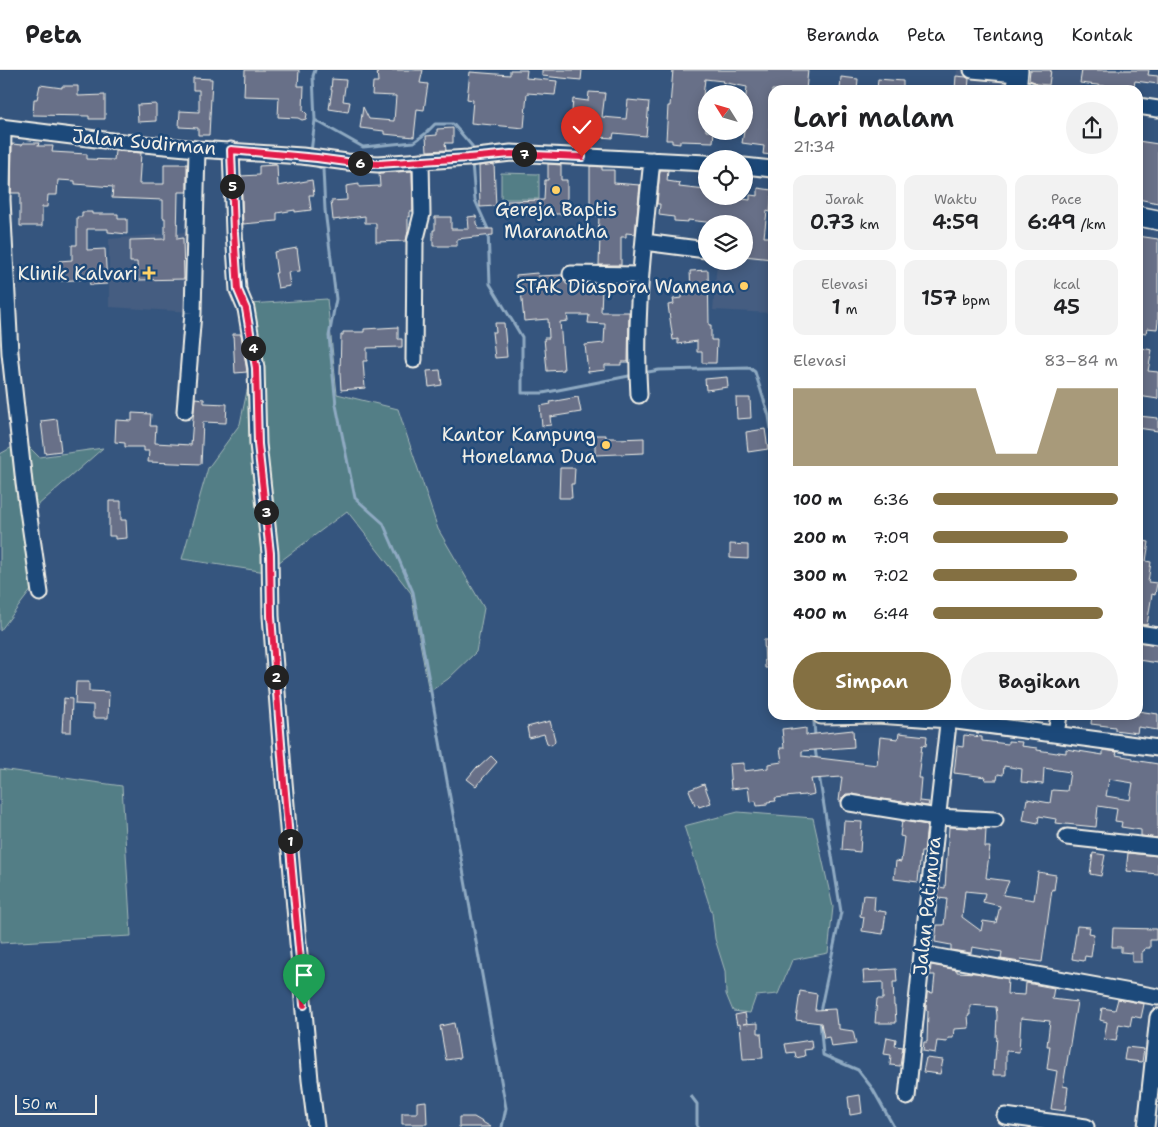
<!DOCTYPE html>
<html lang="id">
<head>
<meta charset="utf-8">
<style>
	:root { --surface:#fff; --page:#f2f2f2; --text:#202124; --muted:#757577; --line:#e0e0e0; --accent:#847042 }
	body { margin:0; font-family:"Shantell Sans",sans-serif; background:var(--page); color:var(--text); height:100vh; display:flex; flex-direction:column; font-size:19px; white-space:nowrap }
	* { box-sizing:border-box; margin:0 }
	p { font-size:16px; color:var(--muted) }
	.icon { flex:none; width:28px; height:28px; fill:none; stroke:currentColor; stroke-width:2; stroke-linecap:round; stroke-linejoin:round }
	.map { position:relative; flex:1; overflow:hidden }
	.sheet { position:absolute; left:768px; top:15px; width:375px; height:635px; display:flex; flex-direction:column; background:var(--surface); border-radius:15px; box-shadow:0 2px 12px #0003 }
	.sheet>* { flex:none }
	.needle { width:32px; rotate:307deg }
	.fabs { position:absolute; left:698px; top:15px; display:grid; gap:10px }
	.fabs a { display:grid; place-items:center; width:55px; height:55px; border-radius:50%; background:var(--surface); box-shadow:0 2px 12px #0003; font-size:25px }
	.scale { position:absolute; left:15px; bottom:12px; width:82px; box-sizing:border-box; padding-left:5px; border:2px solid #f4f1e8; border-top:0; font-size:14px; line-height:18px; white-space:nowrap; color:#f4f1e8; -webkit-text-stroke:4px #1f4a7a; paint-order:stroke }
	.pin { position:absolute; display:grid; place-items:center; width:42px; height:42px; color:#fff; margin:-51px -21px; border-radius:50% 50% 50% 0; rotate:-45deg; box-shadow:0 0 5px #0007 }
	.pin .icon { rotate:45deg }
	.km { position:absolute; width:25px; height:25px; margin:-12px; border-radius:50%; background:#222; color:#fff; font-size:14px; line-height:25px; text-align:center }
	.round { display:grid; place-items:center; flex:none; width:52px; height:52px; border-radius:26px; background:var(--page) }
	.summary { display:flex; align-items:center; justify-content:space-between; height:85px; padding:0 25px }
	h1 { font-size:28px; font-weight:600; line-height:38px }
	.figures { display:grid; grid-template-columns:repeat(3,1fr); gap:8px; height:85px; padding:5px 25px }
	.figures div { display:grid; align-content:center; border-radius:12px; background:var(--page); text-align:center }
	.figures b { font-size:21px; font-weight:600 }
	.figures small { font-size:14px; font-weight:400 }
	.figures p { font-size:14px }
	.chart { height:140px; padding:10px 25px }
	.chart p { display:flex; justify-content:space-between }
	.chart svg { width:100%; height:90px; margin-top:5px; fill:var(--accent); opacity:.7 }
	.primary-button { display:flex; gap:10px; margin-top:auto; padding:10px 25px }
	.primary-button a { flex:1; height:58px; border-radius:30px; background:var(--accent); color:#fff; font-size:20px; font-weight:600; line-height:58px; text-align:center }
	.primary-button a+a { background:var(--page); color:var(--text) }
	ul { padding:0 25px; list-style:none; font-size:16px }
	li { display:grid; grid-template-columns:80px 60px 1fr; align-items:center; height:38px }
	li i { height:12px; border-radius:6px; background:var(--accent) }
	header { display:flex; align-items:center; gap:30px; box-sizing:border-box; height:70px; padding:0 25px; background:var(--surface); border-bottom:1px solid var(--line) }
	header strong { font-size:24px }
	nav { display:flex; gap:28px; margin-inline-start:auto; font-size:18px }
	.map>svg:first-child { display:block }
</style>
</head>
<body>
<header>
<strong>Peta</strong>
<nav><a>Beranda</a><a>Peta</a><a>Tentang</a><a>Kontak</a></nav>
</header>
<div class="map">
<svg width="1158" height="1057" viewBox="0 0 1158 1057">
	<rect width="100%" height="100%" fill="#35557e"/>
	<filter id="ink" filterUnits="userSpaceOnUse"><feTurbulence type="fractalNoise" baseFrequency=".02" numOctaves="2"/><feDisplacementMap in="SourceGraphic" scale="10" xChannelSelector="R" yChannelSelector="G"/><feConvolveMatrix kernelMatrix="1 2 1 2 8 2 1 2 1" color-interpolation-filters="sRGB"/></filter>
	<g filter="url(#ink)">
		<path fill="#445d81" d="M957 0H1084L1081 20H954Z
			M186 162 191 242 109 237V169Z
			M744 163 772 166V243L713 240 717 191H744Z"/>
		<path fill="#527e86" stroke="#a3b8b7" d="M501 103 539 104V129H501Z
			M327 229 337 324 398 339 438 459 484 538 476 582 448 609 429 622 411 523 347 441 266 502 182 489 208 398 240 354 251 302 249 234Z
			M23 371 39 387 103 378 28 444 41 507 0 561V384Z
			M0 699 122 716 131 866 0 873Z
			M738 742 813 748 833 837 828 883 792 890 778 924 756 926 750 943 733 941 726 924 725 901 715 869 712 843 684 756Z"/>
		<g fill="none" stroke-linecap="round" stroke-linejoin="round">
			<path stroke="#8faac2" stroke-width="3" d="M315 0 313 6 315 50 363 77 414 72 425 64 435 54H453L472 76V83
				M311 82 315 50
				M472 92 475 130 488 159 490 214 522 267V323H543L634 305
				M312 94 323 99 325 140 336 229 329 266 336 335 355 428 383 453 413 522 506 1038 502 1057
				M643 303 659 300 750 298 755 302 769 346 772 365
				M812 645 814 652 815 667
				M815 678 817 692
				M819 705 841 842 820 942
				M820 949 823 985 858 1000 872 1018 894 1057
				M691 1026 697 1034V1057"/>
		</g>
		<path fill="#677088" stroke="#f4f1e8" fill-rule="evenodd" d="M245 0H299L298 16H304L303 40 307 44 306 49 302 50 298 48 278 47 279 27 244 26Z
			M377 0H423L420 13 428 14 424 40 417 39 414 67 384 64V61L360 58 363 37 369 49 394 51 396 26 372 25 373 12H378Z
			M510 0H527L526 8 557 11 555 25 527 23 524 58 471 53 473 30 467 29 470 2 510 5Z
			M542 0H582L581 10 542 6Z
			M673 0H808L806 20H772V37L769 61 772 62V85L763 84 764 76 742 73 744 61V41L747 17 722 12 723 11 705 9 703 26H706V61H714L713 72 680 71V74L672 73V70H666L668 36H670Z
			M1030 0H1051L1049 15 1037 14 1035 12 1029 10Z
			M1082 0H1149L1148 5 1158 6V14L1135 11 1134 16 1130 15 1129 20H1114V17L1080 13Z
			M956 6 966 7 969 9 968 20H955Z
			M841 7 858 9 857 20H840Z
			M193 8 212 9 209 65H198V58L179 57 180 41 199 42V20H193Z
			M332 9 346 10 343 31 350 32 348 42 329 39 332 20H331Z
			M878 9 903 11V20H877Z
			M40 15 62 18V16H78V26L105 25V49H89V46L33 45 34 29H37Z
			M589 22 605 23 602 47 626 49 628 30 649 32 646 66 614 63 613 68 586 66 589 43 572 42 573 29 588 31Z
			M156 34V51L138 52 137 35Z
			M453 58V73H445L446 80 427 81 426 66 437 65V59Z
			M1138 71 1158 74V133L1138 129Z
			M23 73H39L38 76H53L52 82 87 84V89L114 90 115 81 141 83 139 114H164V94H187V122H178L177 169 183 168 184 209 138 210 137 192H130V170L165 169V148H163V130L112 128 113 117 75 114V111L58 110 57 125H48L47 137H42V156H20V123H11L12 74 22 75Z
			M494 94 496 136 480 137 479 96Z
			M548 94 561 95V110H567V144H507V131L544 130 545 110H548Z
			M277 95 278 116 312 110 314 125H309L311 140 295 142V140L277 143V151L243 154 241 106 259 105V96Z
			M590 96 602 97V100H614V113L640 115 635 164 626 163V167H621V195H599L600 166H598L599 146 590 145Z
			M660 100H668L667 111 680 113 679 117 706 120V126H721L750 130V125L758 126V118L772 120 770 142 767 141 764 167H772V189L744 186V154H724L688 150V152L674 151V147L659 145 660 134H657Z
			M412 101 413 141H410V147L408 146V161L406 171 376 172V153H365V146L333 150 331 131 347 130 346 116 359 114V117L380 116 379 103Z
			M82 142H92V144H118V149H127V164L108 162V159H87V180L105 179 107 214 90 215 89 209 60 211 59 191 72 190V175H77V147H82Z
			M476 146 478 159H493V165L457 169V176H433V160H435V147H451V159H469L468 147Z
			M1138 166 1158 169V252L1157 259 1147 258 1146 263 1138 262V246L1141 222H1138Z
			M297 178 300 201 288 202 290 216 278 218 275 203H277L274 182Z
			M708 200 709 255H711V270H717L716 293H702V282H697V271L678 274V269L673 270 668 235 674 234 673 229 682 228V222H691L690 201Z
			M537 203 538 206 562 205 566 214H587V218L602 219 601 242H629L628 292H621V295H605V300L588 302 585 275 604 273 605 254 588 253 589 245H567L568 251 560 252 564 300 547 301 544 268H549L548 249 524 251 521 220H517L516 205Z
			M495 253H504L507 287 495 288 492 262H496Z
			M398 257V269H402V277L367 278V291H363L365 318 341 320 340 303 341 265H343V262H364V259Z
			M233 264H241L247 302 235 303Z
			M1142 278 1152 280 1148 301 1158 302V329L1138 326V297L1139 298Z
			M440 300 442 315 429 317 427 301Z
			M727 307 728 317 706 320 705 309Z
			M578 327 581 342 550 347 551 355 542 356 540 336 551 334 550 332Z
			M195 328 204 329V333L227 334 226 353 203 352 201 394 148 392 149 381H144V377H125V373L115 372 116 350 132 351V343L151 344 150 356H156L155 373 191 375 193 348Z
			M736 328H750L751 348 737 349Z
			M1138 346 1158 348V361L1138 358Z
			M57 349 61 381 45 383 41 351Z
			M765 359 768 379 748 382 746 362Z
			M595 365H606V368H617V369L644 368V383L595 385Z
			M560 398H575L574 414H571L572 428H559Z
			M109 431H121V450H126L127 468 115 469V466H109Z
			M1138 470 1149 472 1146 491 1151 492 1148 512 1157 513 1155 525 1152 524 1147 555 1138 554Z
			M730 474 748 475V489L730 488Z
			M764 570H772V598H765Z
			M1138 572 1158 575V593L1138 590Z
			M76 612H89V621L109 622 108 648H93V635L75 634Z
			M64 628 72 629 71 662H62Z
			M1138 641 1158 644V660L1138 657 1137 663 1115 660V657L1091 654 1092 645H1138Z
			M550 651 555 670 554 673 551 675 547 673 544 664 529 668 527 657Z
			M791 658V660L806 658V665L853 660 854 677 802 681V686L877 695 880 667 898 669 899 663 927 666 926 676 922 675 918 708H921L919 731 929 732 928 736 851 724H846L843 727 841 731H839L842 707 811 709 814 724 806 726 805 725 775 728 776 731 767 732V735L757 736 756 731 750 732 748 717 731 719 729 694 744 693V701L768 698V694L782 692 780 678H784L782 659Z
			M964 665 982 667V671L1008 674V671L1022 672 1021 676 1037 678V680L1057 683 1058 682 1066 683V679L1103 685V680L1117 682 1116 685 1133 688V690L1158 694V768L1141 766V760L1121 757 1122 752 1115 751 1117 739 1098 736 1096 757 1055 753 1056 749 1039 746 1038 753 1023 750 1027 729 1050 733 1052 720 1067 721 1070 702 1044 698 1043 714 1021 712 1022 699 1004 696 1003 705 998 704 997 710H985L986 707 954 703 957 676 963 677ZM1109 709 1133 713 1130 730 1106 726Z
			M491 686 497 692 476 716 467 709 477 697 478 698Z
			M704 714 711 733 699 737 698 734 695 735 689 720Z
			M844 751 862 752 860 782 842 780Z
			M902 751 927 755 924 782H921L918 812 894 809 896 791 901 792 904 767 900 766Z
			M949 757 986 759 985 777H990L986 808 1009 811 1003 825 1034 830 1038 802 1056 805 1054 820 1052 819 1042 892 1021 889 1020 892 1001 889 1002 882 972 877 971 883 951 880V875L935 872 937 855H944L947 829 938 828 939 817 945 818ZM965 821 985 823 983 832 1000 836 996 853 983 851 981 861 962 847Z
			M1093 783 1105 785 1101 806 1090 804Z
			M1128 783 1158 786V804L1126 801Z
			M863 825 875 826 874 840 886 842 883 864 862 861 864 847 860 846Z
			M1077 856 1090 857 1089 863 1094 864 1091 887 1085 886 1084 891 1072 889Z
			M1113 858 1156 859V870H1150V878H1145L1144 881H1142V892H1132V883L1121 882V877H1112Z
			M931 895 957 900V902L976 903 1008 909 1007 924 1025 925 1026 913 1032 914 1054 918 1052 929 1077 932 1063 1016 1068 1017 1065 1041 1051 1039 1057 1001 1047 999 1050 976H1047L1050 951 1021 948 1019 982 1006 981V1005H993L994 990H995L997 967H996L997 946 996 937 970 935V945H968L969 958 954 959 953 968H948L947 972 937 971 935 983 923 981 924 972H927L928 941 926 940 927 922 933 923 935 905H930Z
			M896 899 897 912H893L894 936H895L896 953H875L877 929H883V912L864 913 863 901Z
			M800 921 817 924 815 940 835 939 837 955 839 954V959L853 961 856 974 831 977 829 967 824 968 821 953 796 950Z
			M1118 929 1144 934 1141 948 1132 946 1130 956 1119 954 1116 971 1104 969 1107 952 1100 950 1102 938 1115 940Z
			M745 943 747 953 743 954 758 953V963H761L763 988 743 989 740 954 737 955 735 945Z
			M454 953 460 988 446 990 440 956Z
			M887 967 896 969 895 976 903 977 900 996 890 995 891 985 884 984Z
			M811 970 812 979 804 980 805 986 796 988 795 982 787 983 785 974Z
			M1126 977 1144 979 1142 992 1124 990Z
			M926 988 943 990 940 1004 923 1002Z
			M860 1025 862 1043 850 1045 848 1027Z
			M426 1031 427 1054H402V1043H417V1032Z
			M459 1047H474L491 1057H459Z"/>
		<g fill="none" stroke-linecap="round" stroke-linejoin="round">
			<defs>
				<path id="minor" d="M972 0 1017 4
					M1016 18 1030 20
					M1138 36 1158 39
					M0 57 112 71 197 79 302 86 347 92 378 94 468 88 511 83 706 93
					M3 57 2 130 10 283 24 413 40 523
					M231 80 234 162 238 220 246 239 256 298 258 374 270 483 271 546 284 712 310 1010 316 1057
					M744 96 772 99
					M644 172 706 180
					M571 204 640 205
					M414 290 415 172 422 144 421 91
					M639 325C634 246 644 168 652 90
					M185 341 193 243 197 79
					M1138 563 1158 566
					M821 646 877 645 949 650 1158 678
					M1056 664 1059 645
					M850 733 937 747 995 750
					M1067 767 1158 777
					M922 884 1158 927
					M907 1027 922 884 949 645
					M1005 1046 1086 1057
					M1146 1057 1158 947"/>
				<path id="major" d="M1016 20 1018 0
					M1138 146 1158 150"/>
			</defs>
			<use href="#minor" stroke="#f4f1e8" stroke-width="19"/>
			<use href="#major" stroke="#f4f1e8" stroke-width="22"/>
			<use href="#minor" stroke="#1f4a7a" stroke-width="15"/>
			<use href="#major" stroke="#1f4a7a" stroke-width="19"/>
		</g>
	</g>
	<g fill="none" stroke-linecap="round" stroke-linejoin="round" filter="url(#ink)">
		<defs>
			<path id="route" d="M304 935 284 712 271 546 270 483 258 374 256 298 246 239 238 220 234 162 231 80 317 88 347 92 378 94 468 88 511 84 582 87"/>
		</defs>
		<use href="#route" stroke="#fff" stroke-width="10"/>
		<use href="#route" stroke="#e11d48" stroke-width="6"/>
	</g>
	<g fill="#ffd166" stroke="#1f4a7a" stroke-width="2">
		<circle cx="556" cy="120" r="5"/>
		<path d="M146.5 195.5h5v5h5v5h-5v5h-5v-5h-5v-5h5z"/>
		<circle cx="744" cy="216" r="5"/>
		<circle cx="606" cy="375" r="5"/>
	</g>
	<g text-anchor="middle" dominant-baseline="central" stroke-width="5" stroke-linejoin="round" paint-order="stroke">
		<g font-size="19" fill="#f4f1e8" stroke="#1f4a7a">
			<text transform="translate(144 72) rotate(5)">Jalan Sudirman</text>
			<text transform="translate(927 836) rotate(-84)">Jalan Patimura</text>
		</g>
		<g font-size="19" fill="#f4f1e8" stroke="#1f4a7a" text-anchor="end">
			<text x="556" y="139" text-anchor="middle">Gereja Baptis<tspan x="556" dy="22">Maranatha</tspan></text>
			<text x="138" y="203">Klinik Kalvari</text>
			<text x="734" y="216">STAK Diaspora Wamena</text>
			<text x="596" y="364">Kantor Kampung<tspan x="596" dy="22">Honelama Dua</tspan></text>
		</g>
	</g>
</svg>
<div class="fabs">
<a><svg class="needle" viewBox="-14 -14 28 28"><path d="M0-13l5 13h-10z" fill="#e53935"/><path d="M0 13l5-13h-10z" fill="#757577"/></svg></a>
<a><svg class="icon" aria-label="locate" viewBox="0 0 24 24"><circle cx="12" cy="12" r="6"/><path d="M12 2v4M12 18v4M2 12h4M18 12h4"/></svg></a>
<a><svg class="icon" aria-label="layers" viewBox="0 0 24 24"><path d="M12 4l9 5-9 5-9-5zM3 14l9 5 9-5"/></svg></a>
</div>
<div class="scale">50 m</div>
<div class="pin" style="left:304px;top:935px;background:#1e9e55"><svg class="icon" aria-label="arrive" viewBox="0 0 24 24"><path d="M6 21V4h12l-3 4 3 4H6"/></svg></div>
<div class="pin" style="left:582px;top:87px;background:#d93025"><svg class="icon" aria-label="check" viewBox="0 0 24 24"><path d="M5 12l5 5 9-10"/></svg></div>
<b class="km" style="left:290px;top:771px">1</b>
<b class="km" style="left:276px;top:607px">2</b>
<b class="km" style="left:266px;top:442px">3</b>
<b class="km" style="left:253px;top:278px">4</b>
<b class="km" style="left:232px;top:116px">5</b>
<b class="km" style="left:360px;top:93px">6</b>
<b class="km" style="left:524px;top:84px">7</b>
<section class="sheet">
<div class="summary"><div><h1>Lari malam</h1><p>21:34</p></div><a class="round"><svg class="icon" aria-label="share" viewBox="0 0 24 24"><path d="M12 15V3M7 8l5-5 5 5M5 13v7h14v-7"/></svg></a></div>
<div class="figures">
<div><p>Jarak</p><b>0.73<small> km</small></b></div>
<div><p>Waktu</p><b>4:59</b></div>
<div><p>Pace</p><b>6:49<small> /km</small></b></div>
</div>
<div class="figures">
<div><p>Elevasi</p><b>1<small> m</small></b></div>
<div><b>157<small> bpm</small></b></div>
<div><p>kcal</p><b>45</b></div>
</div>
<div class="chart"><p><span>Elevasi</span>83–84 m</p>
<svg viewBox="0 0 160 44" preserveAspectRatio="none"><path d="M0 44V6L10 6L20 6L30 6L40 6L50 6L60 6L70 6L80 6L90 6L100 38L110 38L120 38L130 6L140 6L150 6L160 6V44z"/></svg>
</div>
<ul>
<li><b>100 m</b>6:36<i style="width:100%"></i></li>
<li><b>200 m</b>7:09<i style="width:73%"></i></li>
<li><b>300 m</b>7:02<i style="width:78%"></i></li>
<li><b>400 m</b>6:44<i style="width:92%"></i></li>
</ul>
<div class="primary-button"><a>Simpan</a><a>Bagikan</a></div>
</section>
</div>
</body>
</html>
